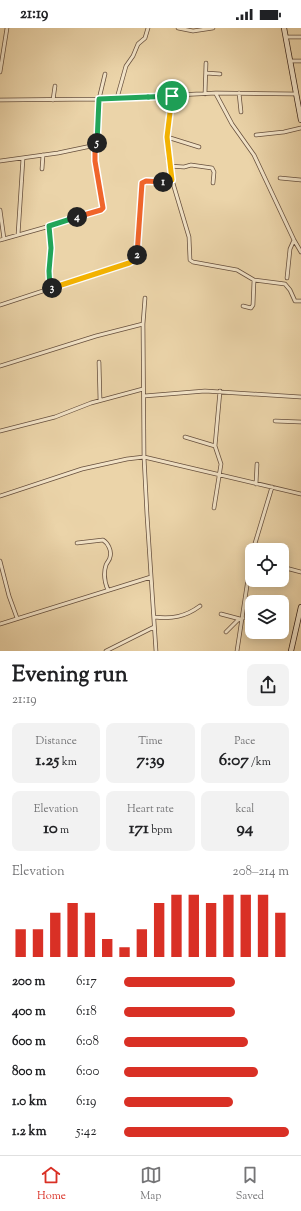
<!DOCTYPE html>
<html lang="en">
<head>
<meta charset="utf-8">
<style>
	:root { --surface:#fff; --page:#f2f2f2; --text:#202124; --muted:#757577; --line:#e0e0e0; --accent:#d93025 }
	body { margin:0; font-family:"Sorts Mill Goudy",serif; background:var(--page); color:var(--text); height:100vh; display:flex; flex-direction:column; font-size:15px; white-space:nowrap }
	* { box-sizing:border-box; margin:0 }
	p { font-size:13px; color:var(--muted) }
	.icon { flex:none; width:22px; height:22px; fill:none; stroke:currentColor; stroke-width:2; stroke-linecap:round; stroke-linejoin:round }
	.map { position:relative; height:623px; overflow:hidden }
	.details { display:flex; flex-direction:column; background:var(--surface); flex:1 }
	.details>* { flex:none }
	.controls { position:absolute; left:245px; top:515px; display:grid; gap:8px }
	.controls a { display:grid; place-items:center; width:44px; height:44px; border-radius:8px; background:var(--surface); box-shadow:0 2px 10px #0003; font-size:20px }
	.pin { position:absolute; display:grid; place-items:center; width:34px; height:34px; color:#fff; margin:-17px; border:2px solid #fff; border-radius:50%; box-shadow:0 1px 4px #0007 }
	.km { position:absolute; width:20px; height:20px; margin:-10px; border-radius:50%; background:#222; color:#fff; font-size:11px; line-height:20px; text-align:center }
	.round { display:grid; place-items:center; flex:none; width:42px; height:42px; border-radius:8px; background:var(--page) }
	.overview { display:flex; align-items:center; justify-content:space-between; height:68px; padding:0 12px }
	h1 { font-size:22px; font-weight:700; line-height:30px }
	.stats { display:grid; grid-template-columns:repeat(3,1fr); gap:6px; height:68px; padding:4px 12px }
	.stats div { display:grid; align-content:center; border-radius:8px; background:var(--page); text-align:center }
	.stats b { font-size:17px; font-weight:700 }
	.stats small { font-size:11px; font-weight:400 }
	.stats p { font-size:11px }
	.chart { height:112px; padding:8px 12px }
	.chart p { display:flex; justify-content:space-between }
	.chart svg { width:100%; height:72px; margin-top:4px; stroke:var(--accent); stroke-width:6 }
	ul { padding:0 12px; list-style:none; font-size:13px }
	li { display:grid; grid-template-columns:64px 48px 1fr; align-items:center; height:30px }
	li i { height:10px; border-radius:5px; background:var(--accent) }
	.status { display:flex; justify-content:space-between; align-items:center; height:28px; padding:0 20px; background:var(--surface); direction:ltr }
	.status svg { height:11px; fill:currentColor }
	.tab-bar { display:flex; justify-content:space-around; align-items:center; height:56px; border-top:1px solid var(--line); background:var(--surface); font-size:11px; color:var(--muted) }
	.tab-bar a { display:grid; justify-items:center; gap:2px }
	.tab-bar .active { color:var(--accent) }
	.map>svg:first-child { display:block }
</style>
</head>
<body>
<div class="status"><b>21:19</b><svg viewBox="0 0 49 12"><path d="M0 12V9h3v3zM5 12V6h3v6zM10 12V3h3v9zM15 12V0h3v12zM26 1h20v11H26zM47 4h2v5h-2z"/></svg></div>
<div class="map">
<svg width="301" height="623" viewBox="0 0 301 623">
	<rect width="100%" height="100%" fill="#ebd4a9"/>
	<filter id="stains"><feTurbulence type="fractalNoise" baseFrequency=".005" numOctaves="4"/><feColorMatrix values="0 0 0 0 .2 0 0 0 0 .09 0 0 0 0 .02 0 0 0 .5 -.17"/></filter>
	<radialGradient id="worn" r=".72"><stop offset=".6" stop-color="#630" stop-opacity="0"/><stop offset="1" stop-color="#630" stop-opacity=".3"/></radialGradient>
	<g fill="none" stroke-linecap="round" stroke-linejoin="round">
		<defs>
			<path id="street" d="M178 0 193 3 213 0
				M286 9H301
				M290 33H301
				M0 44 7 0
				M206 45 220 46
				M239 65 241 84
				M205 66 206 35
				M216 66 232 96 254 127 294 212 301 224
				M172 68 167 109 168 131 172 152 189 209 190 232 193 234 237 242 254 252 285 256 290 262 295 273H301
				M117 70 126 38 133 28 138 16 145 10 148 0
				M0 72 99 71 216 65 296 66
				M53 72 55 58
				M256 107 284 104 301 100
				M167 109 199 119
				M0 133 58 125 96 117
				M169 138 184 139 191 137 212 140 214 144 213 155
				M42 141 43 127
				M280 150 301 152
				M0 182 4 211
				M49 198 51 220 49 243 50 260
				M18 207 23 130
				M0 212 57 196 102 180V173L96 143 95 124 98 111 99 71 105 46
				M287 250 290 221 294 212
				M145 270 143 296 144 429 301 466
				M0 277 134 233 137 229 142 155 144 154H161L172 152
				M243 278 251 280 253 277 254 252
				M99 334 100 372
				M0 338 96 308 143 296
				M144 368 205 363 301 369
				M275 393 301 394
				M0 403 55 389 91 375 143 361
				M185 409 215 418
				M256 456 257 436
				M0 468 82 441 127 431 144 429 147 487 156 623
				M214 480 221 436 215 418 220 363
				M77 515 103 512C108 515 112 523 110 529 110 532 107 534 106 537 103 546 105 555 108 562
				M253 522 272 459
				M0 533 9 568 17 590
				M282 539 301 544
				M221 586 240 591
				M154 589C172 591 185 589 200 578
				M0 596 151 549
				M226 604 238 592 243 590
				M106 623 154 599
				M237 623 252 525"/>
			<path id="secondary" d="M284 0 301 92
				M291 623 301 579"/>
		</defs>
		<use href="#street" stroke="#664f3d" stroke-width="4.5"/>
		<use href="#secondary" stroke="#392319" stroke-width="6"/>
		<use href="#street" stroke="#f2e3c7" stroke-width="3"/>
		<use href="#secondary" stroke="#f2e3c7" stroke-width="4.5"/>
	</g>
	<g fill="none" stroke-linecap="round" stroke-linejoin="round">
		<defs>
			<path id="split-1" d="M163 154 172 152 167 109 172 68"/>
			<path id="split-2" d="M137 227 142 155 146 153 163 154"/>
			<path id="split-3" d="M52 260 129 235 136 231 137 227"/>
			<path id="split-4" d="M52 260H50L49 243 51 220 49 198 77 189"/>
			<path id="split-5" d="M77 189 101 182 103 180 95 133V124L97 115"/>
			<path id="split-6" d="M97 115 99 71 148 69"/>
			<path id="split-7" d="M148 69 172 68"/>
		</defs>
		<use href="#split-1" stroke="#fff" stroke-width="8"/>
		<use href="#split-2" stroke="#fff" stroke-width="8"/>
		<use href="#split-3" stroke="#fff" stroke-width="8"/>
		<use href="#split-4" stroke="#fff" stroke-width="8"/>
		<use href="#split-5" stroke="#fff" stroke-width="8"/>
		<use href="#split-6" stroke="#fff" stroke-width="8"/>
		<use href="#split-7" stroke="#fff" stroke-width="8"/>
		<use href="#split-1" stroke="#f5b400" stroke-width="5"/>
		<use href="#split-2" stroke="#f0652b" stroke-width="5"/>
		<use href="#split-3" stroke="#f5b400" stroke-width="5"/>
		<use href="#split-4" stroke="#22a559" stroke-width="5"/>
		<use href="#split-5" stroke="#f0652b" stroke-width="5"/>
		<use href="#split-6" stroke="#22a559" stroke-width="5"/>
		<use href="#split-7" stroke="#22a559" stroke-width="5"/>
	</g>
	<rect width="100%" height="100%" filter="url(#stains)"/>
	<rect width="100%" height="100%" fill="url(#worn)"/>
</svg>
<div class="controls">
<a><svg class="icon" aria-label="locate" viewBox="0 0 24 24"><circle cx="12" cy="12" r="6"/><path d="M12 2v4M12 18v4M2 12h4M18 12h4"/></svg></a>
<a><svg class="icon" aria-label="layers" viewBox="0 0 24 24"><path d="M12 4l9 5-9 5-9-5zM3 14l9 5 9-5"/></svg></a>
</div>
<div class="pin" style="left:172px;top:68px;background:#1e9e55"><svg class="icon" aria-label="arrive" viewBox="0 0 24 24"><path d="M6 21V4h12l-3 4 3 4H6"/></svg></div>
<b class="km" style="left:163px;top:154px">1</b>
<b class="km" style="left:137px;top:227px">2</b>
<b class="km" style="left:52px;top:260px">3</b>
<b class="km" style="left:77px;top:189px">4</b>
<b class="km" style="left:97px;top:115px">5</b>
</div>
<section class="details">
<div class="overview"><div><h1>Evening run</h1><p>21:19</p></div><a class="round"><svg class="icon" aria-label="share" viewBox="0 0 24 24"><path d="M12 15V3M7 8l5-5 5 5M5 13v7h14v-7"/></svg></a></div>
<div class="stats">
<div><p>Distance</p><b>1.25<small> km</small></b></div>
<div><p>Time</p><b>7:39</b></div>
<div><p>Pace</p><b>6:07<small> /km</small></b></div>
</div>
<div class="stats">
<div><p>Elevation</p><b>10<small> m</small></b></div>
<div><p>Heart rate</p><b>171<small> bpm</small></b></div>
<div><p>kcal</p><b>94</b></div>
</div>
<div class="chart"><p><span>Elevation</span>208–214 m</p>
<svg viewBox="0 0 160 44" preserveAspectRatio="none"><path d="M5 44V27M15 44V27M25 44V17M35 44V11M45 44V17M55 44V33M65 44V38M75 44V27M85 44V11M95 44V6M105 44V6M115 44V11M125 44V6M135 44V6M145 44V6M155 44V17"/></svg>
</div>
<ul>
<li><b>200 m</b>6:17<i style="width:67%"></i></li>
<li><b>400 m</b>6:18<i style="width:67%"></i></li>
<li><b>600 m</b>6:08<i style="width:75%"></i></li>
<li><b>800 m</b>6:00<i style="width:81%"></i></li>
<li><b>1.0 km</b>6:19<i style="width:66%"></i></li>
<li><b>1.2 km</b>5:42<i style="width:100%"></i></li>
</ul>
</section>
<nav class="tab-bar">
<a class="active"><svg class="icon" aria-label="home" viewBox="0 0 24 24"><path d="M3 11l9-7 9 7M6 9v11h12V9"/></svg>Home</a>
<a><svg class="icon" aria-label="map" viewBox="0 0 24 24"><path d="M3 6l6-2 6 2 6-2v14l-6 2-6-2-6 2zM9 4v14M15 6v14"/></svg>Map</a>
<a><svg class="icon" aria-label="saved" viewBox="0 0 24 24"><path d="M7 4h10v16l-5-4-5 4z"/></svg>Saved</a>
</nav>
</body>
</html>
